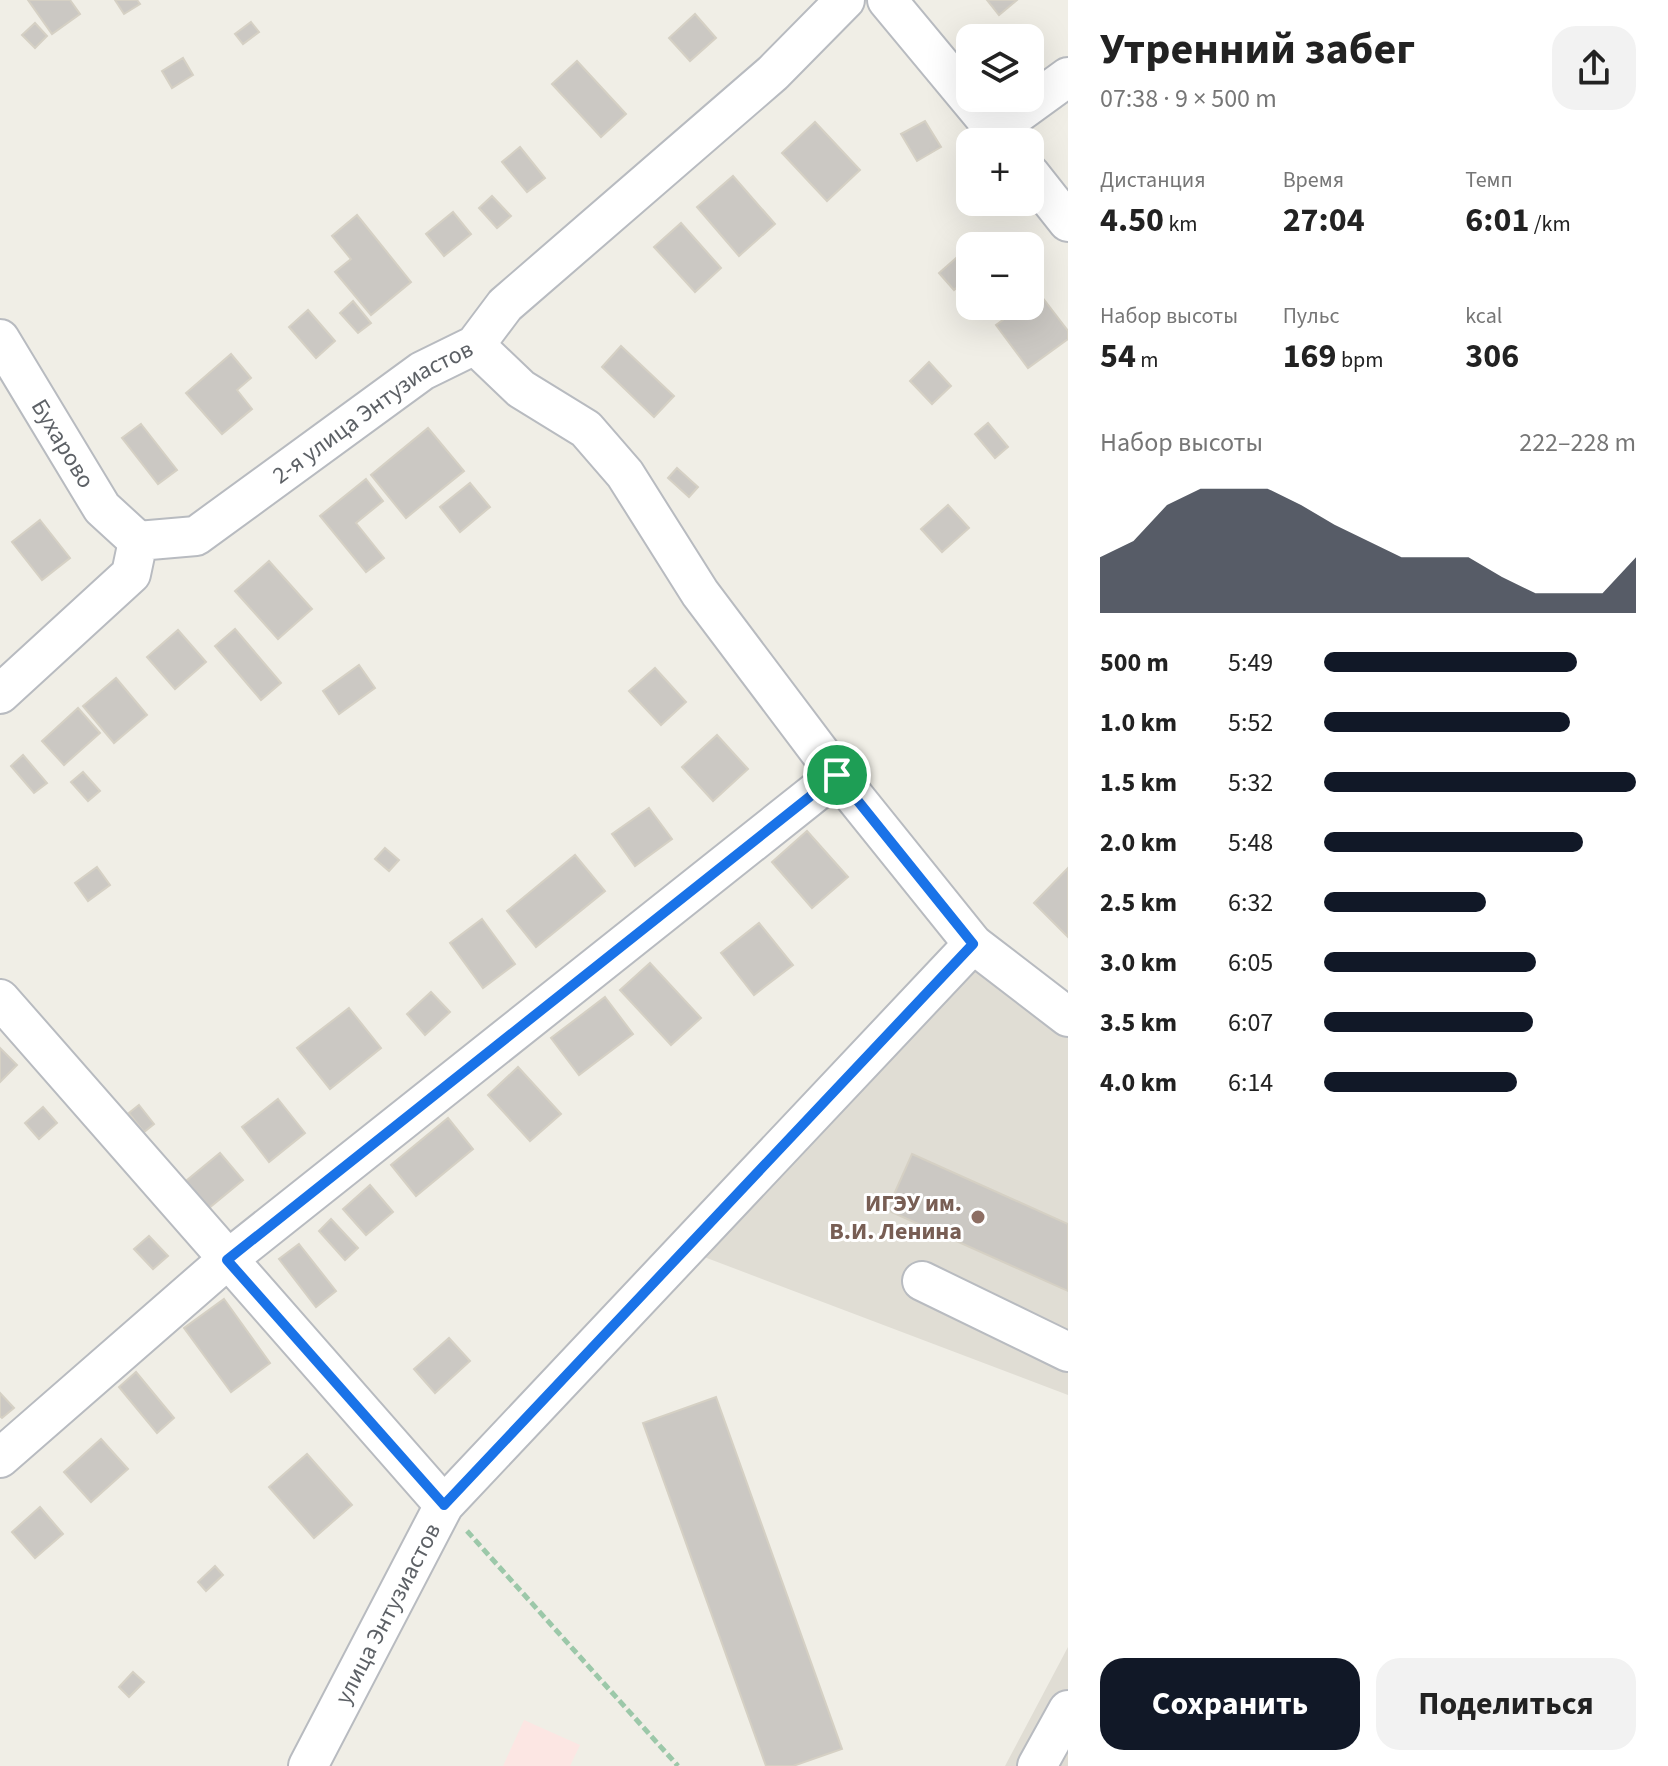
<!DOCTYPE html>
<html lang="ru">
<head>
<meta charset="utf-8">
<style>
	:root { --surface:#fff; --page:#f2f2f2; --text:#222; --muted:#767676; --accent:#111827 }
	body { margin:0; font-family:"Source Sans 3",sans-serif; background:var(--page); color:var(--text); height:100vh; display:flex; flex-direction:column; font-size:30px; white-space:nowrap }
	* { box-sizing:border-box; margin:0 }
	p { font-size:26px; color:var(--muted) }
	.icon { flex:none; width:44px; height:44px; fill:none; stroke:currentColor; stroke-width:2; stroke-linecap:round; stroke-linejoin:round }
	.map { position:relative; flex:1; overflow:hidden }
	.sheet { display:flex; flex-direction:column; background:var(--surface); width:600px }
	.sheet>* { flex:none }
	.fabs { position:absolute; left:956px; top:24px; display:grid; gap:16px }
	.fabs a { display:grid; place-items:center; width:88px; height:88px; border-radius:16px; background:var(--surface); box-shadow:0 8px 32px #0002; font-size:40px }
	.pin { position:absolute; display:grid; place-items:center; width:68px; height:68px; color:#fff; margin:-34px; border:4px solid #fff; border-radius:50%; box-shadow:0 2px 8px #0007 }
	.round { display:grid; place-items:center; flex:none; width:84px; height:84px; border-radius:24px; background:var(--page) }
	.headline { display:flex; align-items:center; justify-content:space-between; height:136px; padding:0 32px }
	h1 { font-size:44px; font-weight:700; line-height:60px }
	.metrics { display:grid; grid-template-columns:repeat(3,1fr); gap:12px; height:136px; padding:8px 32px }
	.metrics div { display:grid; align-content:center }
	.metrics b { font-size:34px; font-weight:700 }
	.metrics small { font-size:22px; font-weight:400 }
	.metrics p { font-size:22px }
	.chart { height:224px; padding:16px 32px }
	.chart p { display:flex; justify-content:space-between }
	.chart svg { width:100%; height:144px; margin-top:8px; fill:var(--accent); opacity:.7 }
	.primary-button { display:flex; gap:16px; margin-top:auto; padding:16px 32px }
	.primary-button a { flex:1; height:92px; border-radius:24px; background:var(--accent); color:#fff; font-size:32px; font-weight:700; line-height:92px; text-align:center }
	.primary-button a+a { background:var(--page); color:var(--text) }
	ul { padding:0 32px; list-style:none; font-size:26px }
	li { display:grid; grid-template-columns:128px 96px 1fr; align-items:center; height:60px }
	li i { height:20px; border-radius:10px; background:var(--accent) }
	main { display:flex; flex:1; min-height:0 }
	.map>svg:first-child { display:block }
</style>
</head>
<body>
<main>
<div class="map">
<svg width="1068" height="1766" viewBox="0 0 1068 1766">
	<rect width="100%" height="100%" fill="#f0eee6"/>
	<path fill="#e0ddd4" d="M988 939 1068 999V1395L691 1252Z
		M1068 1647V1766H1005Z"/>
	<path fill="#fce6e3" d="M524 1720 580 1745 570 1766H503Z"/>
	<path fill="#cbc8c3" stroke="#d5d0c4" stroke-width="2" d="M28 0H70L80 14 52 34Z
		M115 0H137L140 4 124 14Z
		M987 0H1017L999 15Z
		M695 14 716 38 690 61 669 38Z
		M251 22 259 32 243 44 235 34Z
		M35 23 47 36 35 48 22 35Z
		M183 58 193 75 172 88 162 71Z
		M577 61 626 114 601 137 552 84Z
		M925 121 941 147 917 161 901 134Z
		M815 122 860 170 827 201 782 153Z
		M520 147 545 178 527 192 502 162Z
		M733 176 775 224 739 256 697 207Z
		M492 196 511 216 497 228 479 208Z
		M453 212 471 234 444 256 426 234Z
		M357 215 411 282 371 315 335 272 351 259 332 236Z
		M681 223 721 268 695 292 654 247Z
		M963 252 970 260V276L954 290 939 273Z
		M1039 293 1068 331V339L1028 368 996 325 1022 306H1030V300Z
		M353 301 371 323 358 333 340 313Z
		M308 310 335 341 316 358 289 327Z
		M621 346 674 396 654 417 602 367Z
		M231 354 251 378 237 390 252 409 222 434 186 393Z
		M929 362 951 386 932 404 910 381Z
		M988 423 1008 447 995 458 975 434Z
		M141 424 177 470 158 484 122 438Z
		M428 428 464 471 406 518 371 475Z
		M677 468 698 487 689 497 668 478Z
		M366 479 383 501 356 523 384 558 366 572 320 516Z
		M470 483 490 507 460 532 440 507Z
		M948 505 969 528 942 552 921 529Z
		M40 520 70 558 42 580 12 542Z
		M269 561 312 609 278 639 235 591Z
		M235 629 281 683 261 700 215 646Z
		M178 630 206 662 175 689 147 657Z
		M359 665 375 688 339 714 323 691Z
		M655 668 686 702 661 725 629 691Z
		M116 678 147 715 114 743 83 706Z
		M78 708 100 733 64 765 42 741Z
		M717 735 748 769 713 801 682 767Z
		M23 755 47 783 34 793 11 766Z
		M83 772 100 791 88 801 71 782Z
		M649 808 672 839 635 866 612 834Z
		M807 831 848 877 812 908 772 862Z
		M385 848 399 860 389 871 375 859Z
		M575 855 605 891 536 947 507 911Z
		M97 867 110 885 88 901 75 883Z
		M1068 868V937L1034 903Z
		M482 919 515 964 483 988 450 943Z
		M759 923 793 965 754 995 721 953Z
		M650 963 701 1018 671 1045 620 990Z
		M431 992 450 1012 425 1035 407 1014Z
		M605 997 633 1034 579 1075 551 1038Z
		M349 1008 381 1048 330 1089 297 1048Z
		M0 1048 17 1065 0 1082Z
		M518 1067 561 1114 530 1141 488 1095Z
		M278 1099 305 1133 269 1162 242 1127Z
		M139 1105 154 1124 144 1132 129 1113Z
		M43 1107 57 1123 39 1139 25 1123Z
		M448 1118 473 1149 416 1196 391 1165Z
		M220 1153 243 1180 209 1208 186 1181Z
		M912 1154 1068 1224V1291L887 1210Z
		M370 1185 393 1212 366 1235 343 1209Z
		M331 1219 358 1248 345 1260 319 1231Z
		M149 1236 168 1256 153 1269 134 1249Z
		M299 1244 336 1291 316 1307 279 1259Z
		M224 1299 270 1363 231 1392 184 1328Z
		M449 1338 470 1361 435 1393 414 1369Z
		M136 1372 174 1418 157 1433 119 1387Z
		M0 1393 14 1408 2 1418 0 1416Z
		M716 1397 842 1749 793 1766H766L643 1423Z
		M101 1439 128 1469 91 1502 64 1472Z
		M307 1454 352 1505 314 1538 269 1487Z
		M40 1507 63 1534 35 1558 12 1532Z
		M215 1566 223 1575 206 1591 198 1582Z
		M133 1672 144 1682 129 1697 119 1687Z"/>
	<g fill="none" stroke-linecap="round" stroke-linejoin="round">
		<defs>
			<g id="minor">
				<path d="M887 0 1005 142"/>
				<path d="M995 130 1068 77"/>
				<path d="M1030 174 1068 222"/>
				<path id="s1" d="M0 339 102 508 138 541"/>
				<path d="M475 345 521 389 586 429 625 474 700 593 837 775 973 944 1068 1017"/>
				<path id="s2" d="M0 694 131 574 138 541 196 536 422 371 475 345 505 305 773 73 845 0"/>
				<path d="M0 999 444 1505"/>
				<path d="M922 1281 1068 1352"/>
				<path d="M0 1458 227 1260 837 775"/>
				<path id="s3" d="M308 1766 444 1505 973 944"/>
				<path d="M1037 1766 1068 1710"/>
			</g>
		</defs>
		<use href="#minor" stroke="#b8bbc0" stroke-width="42"/>
		<path stroke="#9cc8a9" stroke-width="5" stroke-dasharray="8 4" stroke-linecap="butt" d="M467 1531 678 1766"/>
		<use href="#minor" stroke="#fff" stroke-width="38"/>
	</g>
	<g fill="none" stroke-linecap="round" stroke-linejoin="round">
		<defs>
			<path id="route" d="M837 775 973 944 444 1505 227 1260Z"/>
		</defs>
		<use href="#route" stroke="#fff" stroke-width="16"/>
		<use href="#route" stroke="#1a73e8" stroke-width="10"/>
	</g>
	<circle fill="#8d6e63" stroke="#fff" stroke-width="3" cx="978" cy="1217" r="8"/>
	<g text-anchor="middle" dominant-baseline="central" stroke-width="6" stroke-linejoin="round" paint-order="stroke">
		<g font-size="24" fill="#5d6166" stroke="#fff">
			<text stroke="none"><textPath href="#s2" startOffset="486">2-я улица Энтузиастов</textPath></text>
			<text stroke="none"><textPath href="#s1" startOffset="122">Бухарово</textPath></text>
			<text stroke="none"><textPath href="#s3" startOffset="172">улица Энтузиастов</textPath></text>
		</g>
		<g font-size="24" font-weight="bold" fill="#785e54" stroke="#fff" text-anchor="end">
			<text x="962" y="1203">ИГЭУ им.<tspan x="962" dy="28">В.И. Ленина</tspan></text>
		</g>
	</g>
</svg>
<div class="fabs">
<a><svg class="icon" aria-label="layers" viewBox="0 0 24 24"><path d="M12 4l9 5-9 5-9-5zM3 14l9 5 9-5"/></svg></a>
<a>+</a>
<a>−</a>
</div>
<div class="pin" style="left:837px;top:775px;background:#1e9e55"><svg class="icon" aria-label="arrive" viewBox="0 0 24 24"><path d="M6 21V4h12l-3 4 3 4H6"/></svg></div>
</div>
<section class="sheet">
<div class="headline"><div><h1>Утренний забег</h1><p>07:38 · 9 × 500 m</p></div><a class="round"><svg class="icon" aria-label="share" viewBox="0 0 24 24"><path d="M12 15V3M7 8l5-5 5 5M5 13v7h14v-7"/></svg></a></div>
<div class="metrics">
<div><p>Дистанция</p><b>4.50<small> km</small></b></div>
<div><p>Время</p><b>27:04</b></div>
<div><p>Темп</p><b>6:01<small> /km</small></b></div>
</div>
<div class="metrics">
<div><p>Набор высоты</p><b>54<small> m</small></b></div>
<div><p>Пульс</p><b>169<small> bpm</small></b></div>
<div><p>kcal</p><b>306</b></div>
</div>
<div class="chart"><p><span>Набор высоты</span>222–228 m</p>
<svg viewBox="0 0 160 44" preserveAspectRatio="none"><path d="M0 44V27L10 22L20 11L30 6L40 6L50 6L60 11L70 17L80 22L90 27L100 27L110 27L120 33L130 38L140 38L150 38L160 27V44z"/></svg>
</div>
<ul>
<li><b>500 m</b>5:49<i style="width:81%"></i></li>
<li><b>1.0 km</b>5:52<i style="width:79%"></i></li>
<li><b>1.5 km</b>5:32<i style="width:100%"></i></li>
<li><b>2.0 km</b>5:48<i style="width:83%"></i></li>
<li><b>2.5 km</b>6:32<i style="width:52%"></i></li>
<li><b>3.0 km</b>6:05<i style="width:68%"></i></li>
<li><b>3.5 km</b>6:07<i style="width:67%"></i></li>
<li><b>4.0 km</b>6:14<i style="width:62%"></i></li>
</ul>
<div class="primary-button"><a>Сохранить</a><a>Поделиться</a></div>
</section>
</main>
</body>
</html>
